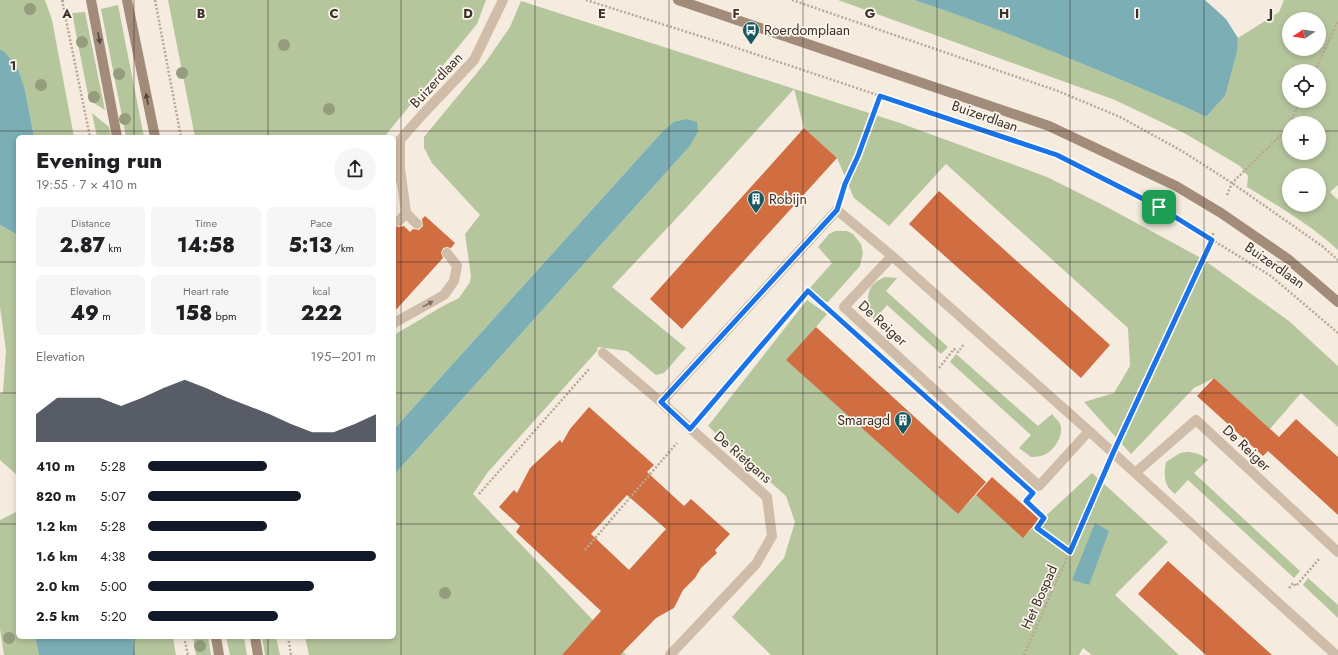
<!DOCTYPE html>
<html lang="en">
<head>
<meta charset="utf-8">
<style>
	:root { --surface:#fff; --page:#f6f6f6; --text:#202124; --muted:#757577; --accent:#111827 }
	body { margin:0; font-family:Jost,sans-serif; background:var(--page); color:var(--text); height:100vh; display:flex; flex-direction:column; font-size:15px; white-space:nowrap }
	* { box-sizing:border-box; margin:0 }
	p { font-size:13px; color:var(--muted) }
	.icon { flex:none; width:22px; height:22px; fill:none; stroke:currentColor; stroke-width:2; stroke-linecap:round; stroke-linejoin:round }
	.map { position:relative; flex:1; overflow:hidden }
	.panel { position:absolute; left:16px; top:135px; width:380px; height:504px; display:flex; flex-direction:column; background:var(--surface); border-radius:6px; box-shadow:0 2px 6px #0003 }
	.panel>* { flex:none }
	.needle { width:26px; rotate:258deg }
	.buttons { position:absolute; left:1282px; top:12px; display:grid; gap:8px }
	.buttons a { display:grid; place-items:center; width:44px; height:44px; border-radius:50%; background:var(--surface); box-shadow:0 2px 6px #0003; font-size:20px }
	.pin { position:absolute; display:grid; place-items:center; width:34px; height:34px; color:#fff; margin:-17px; border-radius:8px; box-shadow:0 2px 6px #0006 }
	.round { display:grid; place-items:center; flex:none; width:42px; height:42px; border-radius:21px; background:var(--page) }
	.headline { display:flex; align-items:center; justify-content:space-between; height:68px; padding:0 20px }
	h1 { font-size:22px; font-weight:800; line-height:30px }
	.stats { display:grid; grid-template-columns:repeat(3,1fr); gap:6px; height:68px; padding:4px 20px }
	.stats div { display:grid; align-content:center; border-radius:6px; background:var(--page); text-align:center }
	.stats b { font-size:20px; font-weight:800 }
	.stats small { font-size:11px; font-weight:400 }
	.stats p { font-size:11px }
	.chart { height:112px; padding:8px 20px }
	.chart p { display:flex; justify-content:space-between }
	.chart svg { width:100%; height:72px; margin-top:4px; fill:var(--accent); opacity:.7 }
	ul { padding:0 20px; list-style:none; font-size:13px }
	li { display:grid; grid-template-columns:64px 48px 1fr; align-items:center; height:30px }
	li i { height:10px; border-radius:5px; background:var(--accent) }
	.map>svg:first-child { display:block }
</style>
</head>
<body>
<div class="map">
<svg width="1338" height="655" viewBox="0 0 1338 655">
	<rect width="100%" height="100%" fill="#f5ecdf"/>
	<path fill="#b5c69d" fill-rule="evenodd" d="M0 0H45L52 20 74 137H34L25 90 4 51 0 49Z
		M168 0H486L477 24 384 137H195Z
		M838 0H914L954 13 1012 34 1185 107 1206 117 1225 96 1238 38 1279 12 1284 0H1338V185L1330 192 1338 200V250C1311 225 1278 206 1247 187L1248 176 1240 166 1186 134 1115 100ZM1289 19H1319V49H1289ZM1289 71H1319V101H1289ZM1289 123H1319V153H1289ZM1289 175H1319V205H1289Z
		M521 1 900 123 1047 177 1105 206 1201 258 1289 321 1338 366V427L1301 393 1270 429 1214 378 1194 388 1131 454 1084 402 1114 393 1130 366 1128 328 946 164 889 226 854 198 837 158 804 128 794 89 687 207 612 287 686 348 664 373 656 375 627 351 598 347 597 351 488 472 473 494 626 655H309L305 637H394V475L689 147 662 132 394 429V335L443 306 459 298 470 282 471 276 465 234 480 215 432 163 424 148V137L485 63 510 27Z
		M118 5 144 137H126L101 9Z
		M85 12 105 110 89 100 72 13Z
		M92 113 109 127 111 137H97Z
		M0 225 16 234 18 245V476L0 460V394L3 392 6 351 0 307Z
		M835 231H847L853 234 861 244 863 253 860 266 827 303 809 289 832 263 818 247 829 234Z
		M884 277 897 278 886 291 948 347 941 354 887 305 874 320C868 309 864 290 876 282 878 280 882 279 884 277Z
		M807 300 827 314 816 327 958 513 976 495 1023 537 1092 473 1168 542 1115 595 1179 655H1092L1083 648 1079 655H771L732 617 784 558 795 522 786 496 708 426Z
		M956 354 1038 426 1052 414C1054 417 1059 421 1060 424 1064 433 1057 446 1049 452 1044 456 1037 457 1031 457L1019 448 1031 435 950 362Z
		M1186 452C1195 452 1201 454 1208 460L1194 473 1300 571 1294 578 1188 480 1175 494C1163 486 1164 474 1166 462L1180 453Z
		M18 511V637H35L39 655H4L0 629V520Z
		M1308 578 1338 605V618L1303 585Z
		M132 637H173L176 655H135Z
		M193 637H208L211 655H196Z
		M226 637H244L247 655H230Z
		M262 637H276L280 655H265Z"/>
	<path fill="#7bafb5" d="M914 0H1205L1226 19 1238 38 1237 51 1225 96 1206 117 1185 107C1096 70 1007 30 914 0Z
		M0 49 4 51 18 69 25 90 34 137H18V245L16 234 0 225Z
		M687 119 697 122 698 132 689 147 394 475V429L662 132 674 122Z
		M1095 523 1109 531 1089 585 1072 580Z
		M35 637H132L135 655H39Z"/>
	<path fill="#d06d41" fill-rule="evenodd" d="M804 128 837 158 682 329 650 299Z
		M939 191 1110 345 1081 378 909 224Z
		M425 216 455 243 451 248 447 247 443 248 441 253 443 258 394 312V225L398 227 404 226 410 232 413 229 419 230 423 226 422 219Z
		M816 327 986 482 958 514 786 360Z
		M1214 378 1279 437 1296 419 1338 457V515L1268 451 1263 456 1197 396Z
		M589 407 654 465 647 472 684 506 691 499 730 534 715 550 717 553 701 568 695 578 683 590 674 608 656 618 620 655H562L601 611 516 532 520 526 499 507 514 490 517 493 530 468 560 440 562 443 570 429ZM627 495 666 529 629 570 591 534Z
		M992 477 1039 519 1023 538 976 495Z
		M1168 561 1272 655H1206L1138 594Z"/>
	<g fill="none" stroke-linecap="round" stroke-linejoin="round">
		<path stroke="#bba793" stroke-width="2.5" stroke-dasharray="2 2" stroke-linecap="butt" d="M62 0 90 137
			M155 0 181 137
			M586 0 725 44 1057 155 1159 207 1271 276 1338 333
			M792 0 1058 91 1120 117 1182 151 1232 183 1322 246 1338 260
			M62 1 66 0
			M1315 71 1338 21
			M1290 123 1300 101
			M843 192 858 156 880 96
			M1227 195 1232 183 1287 129 1289 125
			M939 368 954 349 958 352 964 344
			M703 414 808 291 824 306
			M1121 435 1214 232
			M479 494 590 368
			M1029 504 1044 518 1037 528 1069 552
			M585 550 677 443
			M1289 588 1293 583 1296 586 1319 559
			M184 637 188 655
			M288 637 291 655
			M1024 655 1105 471"/>
		<path stroke="#cfbda9" stroke-width="10" d="M394 178 400 168V140L422 115 474 60 503 0
			M406 213 417 224
			M399 221 406 213 400 168
			M394 323 444 295 454 281 457 266 447 253"/>
		<path stroke="#cfbda9" stroke-width="10" d="M603 353 661 402
			M1089 431 1039 486 844 307 892 256 1089 431 1336 655
			M1135 473 1196 420 1338 552
			M670 655 756 564 772 536 767 497 661 402 837 210 892 256"/>
		<path stroke="#a38b7a" stroke-width="10" d="M91 0 117 137
			M127 0 155 137
			M678 0 1049 126 1176 186 1221 213 1288 259 1338 302
			M216 637 219 655
			M255 637 258 655"/>
	</g>
	<g fill="#959d7c">
		<circle cx="30" cy="9" r="6"/>
		<circle cx="82" cy="42" r="6"/>
		<circle cx="284" cy="45" r="6"/>
		<circle cx="182" cy="73" r="6"/>
		<circle cx="119" cy="74" r="6"/>
		<circle cx="41" cy="85" r="6"/>
		<circle cx="94" cy="97" r="6"/>
		<circle cx="329" cy="109" r="6"/>
		<circle cx="125" cy="119" r="6"/>
		<circle cx="445" cy="593" r="6"/>
		<circle cx="9" cy="638" r="6"/>
		<circle cx="200" cy="646" r="6"/>
	</g>
	<defs><path id="oneway-solid" d="M-6-.8H1V-3.2L6.5 0L1 3.2V.8H-6Z"/></defs>
	<g fill="#55473d">
		<use href="#oneway-solid" transform="translate(99 38) rotate(79)"/>
		<use href="#oneway-solid" transform="translate(147 99) rotate(-101)"/>
	</g>
	<use fill="#7e6f63" href="#oneway-solid" transform="translate(428 304) rotate(-29)"/>
	<g fill="none" stroke-linecap="round" stroke-linejoin="round">
		<defs>
			<path id="route" d="M880 96 1057 155 1159 207 1212 240 1113 453 1070 552 1037 528 1044 518 1026 501 1033 493 808 291 690 429 661 402 837 210 845 184 858 156Z"/>
		</defs>
		<use href="#route" stroke="#fff" stroke-width="8"/>
		<use href="#route" stroke="#1a73e8" stroke-width="5"/>
	</g>
	<path fill="none" stroke="#3b3029" stroke-width="1" stroke-opacity="0.55" d="M134 0V137M268 0V137M401 0V655M535 0V655M669 0V655M803 0V655M937 0V655M1070 0V655M1204 0V655M0 131H1289M1319 131H1338M0 262H18M394 262H1338M0 393H18M394 393H1338M0 524H18M394 524H1338M134 637V655M268 637V655"/>
	<defs>
		<symbol id="bus-pin" viewBox="-11 -11 22 30"><path d="M0 17L-7.5 6A9.5 9.5 0 1 1 7.5 6Z" fill="#1a5861" stroke="#fcf5ec"/><path d="M-5-6H5V4H4V6H2V4H-2V6H-4V4H-5ZM-3.5-4V0h7V-4ZM-3.5 1.2v1.5H-2V1.2ZM2 1.2v1.5H3.5V1.2Z" fill="#fff"/></symbol>
		<symbol id="building-pin" viewBox="-11 -11 22 30"><path d="M0 17L-7.5 6A9.5 9.5 0 1 1 7.5 6Z" fill="#1a5861" stroke="#fcf5ec"/><path d="M-4-6H4V6H1V3H-1V6H-4ZM-2.5-4.3h1.7v1.8h-1.7ZM.8-4.3h1.7v1.8H.8ZM-2.5-1h1.7V.8h-1.7ZM.8-1h1.7V.8H.8Z" fill="#fff"/></symbol>
	</defs>
	<g fill-rule="evenodd">
		<use href="#bus-pin" x="741" y="20" width="20" height="27"/>
		<use href="#building-pin" x="746" y="189" width="20" height="27"/>
		<use href="#building-pin" x="893" y="410" width="20" height="27"/>
	</g>
	<g text-anchor="middle" dominant-baseline="central" stroke-width="3.5" stroke-linejoin="round" paint-order="stroke">
		<g font-size="14" fill="#3b3029" stroke="#fcf5ec" text-anchor="start">
			<text x="764" y="30">Roerdomplaan</text>
			<text x="769" y="199">Robijn</text>
			<text x="890" y="420" text-anchor="end">Smaragd</text>
		</g>
		<g font-size="14" fill="#3b3029" stroke="#fcf5ec">
			<text transform="translate(436 80) rotate(-47)">Buizerdlaan</text>
			<text transform="translate(985 116) rotate(19)">Buizerdlaan</text>
			<text transform="translate(1275 265) rotate(35)">Buizerdlaan</text>
			<text transform="translate(883 323) rotate(42)">De Reiger</text>
			<text transform="translate(1247 448) rotate(43)">De Reiger</text>
			<text transform="translate(743 457) rotate(41)">De Rietgans</text>
			<text transform="translate(1039 597) rotate(-66)">Het Bospad</text>
		</g>
	</g>
	<g font-size="13" text-anchor="middle" font-weight="bold" fill="#3b3029" stroke="#fcf5ec" stroke-width="3.5" stroke-linejoin="round" paint-order="stroke">
		<text x="67" y="18">A</text>
		<text x="201" y="18">B</text>
		<text x="334" y="18">C</text>
		<text x="468" y="18">D</text>
		<text x="602" y="18">E</text>
		<text x="736" y="18">F</text>
		<text x="870" y="18">G</text>
		<text x="1004" y="18">H</text>
		<text x="1137" y="18">I</text>
		<text x="1271" y="18">J</text>
		<text x="13" y="70">1</text>
	</g>
</svg>
<div class="buttons">
<a><svg class="needle" viewBox="-14 -14 28 28"><path d="M0-13l5 13h-10z" fill="#e53935"/><path d="M0 13l5-13h-10z" fill="#757577"/></svg></a>
<a><svg class="icon" aria-label="locate" viewBox="0 0 24 24"><circle cx="12" cy="12" r="6"/><path d="M12 2v4M12 18v4M2 12h4M18 12h4"/></svg></a>
<a>+</a>
<a>−</a>
</div>
<div class="pin" style="left:1159px;top:207px;background:#1e9e55"><svg class="icon" aria-label="arrive" viewBox="0 0 24 24"><path d="M6 21V4h12l-3 4 3 4H6"/></svg></div>
<section class="panel">
<div class="headline"><div><h1>Evening run</h1><p>19:55 · 7 × 410 m</p></div><a class="round"><svg class="icon" aria-label="share" viewBox="0 0 24 24"><path d="M12 15V3M7 8l5-5 5 5M5 13v7h14v-7"/></svg></a></div>
<div class="stats">
<div><p>Distance</p><b>2.87<small> km</small></b></div>
<div><p>Time</p><b>14:58</b></div>
<div><p>Pace</p><b>5:13<small> /km</small></b></div>
</div>
<div class="stats">
<div><p>Elevation</p><b>49<small> m</small></b></div>
<div><p>Heart rate</p><b>158<small> bpm</small></b></div>
<div><p>kcal</p><b>222</b></div>
</div>
<div class="chart"><p><span>Elevation</span>195–201 m</p>
<svg viewBox="0 0 160 44" preserveAspectRatio="none"><path d="M0 44V27L10 17L20 17L30 17L40 22L50 17L60 11L70 6L80 11L90 17L100 22L110 27L120 33L130 38L140 38L150 33L160 27V44z"/></svg>
</div>
<ul>
<li><b>410 m</b>5:28<i style="width:52%"></i></li>
<li><b>820 m</b>5:07<i style="width:67%"></i></li>
<li><b>1.2 km</b>5:28<i style="width:52%"></i></li>
<li><b>1.6 km</b>4:38<i style="width:100%"></i></li>
<li><b>2.0 km</b>5:00<i style="width:73%"></i></li>
<li><b>2.5 km</b>5:20<i style="width:57%"></i></li>
</ul>
</section>
</div>
</body>
</html>
